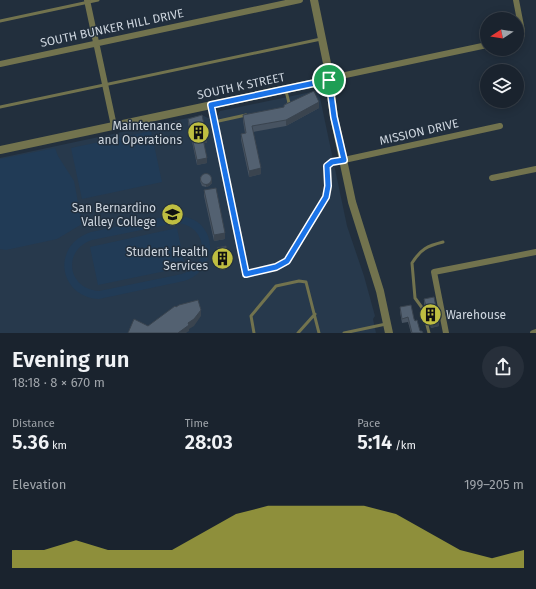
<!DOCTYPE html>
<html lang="en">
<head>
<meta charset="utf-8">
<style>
	:root { --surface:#1a232e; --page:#272f3a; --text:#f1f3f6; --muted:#9fa4aa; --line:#38404a; --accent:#bfbe41 }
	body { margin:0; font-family:"Fira Sans",sans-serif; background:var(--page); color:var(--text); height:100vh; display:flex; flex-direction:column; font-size:15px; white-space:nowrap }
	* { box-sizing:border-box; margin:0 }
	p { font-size:13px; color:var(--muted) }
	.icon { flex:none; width:22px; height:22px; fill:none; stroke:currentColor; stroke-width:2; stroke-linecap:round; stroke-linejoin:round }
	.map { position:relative; height:333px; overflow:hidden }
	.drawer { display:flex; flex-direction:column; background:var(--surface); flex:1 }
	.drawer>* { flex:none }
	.needle { width:26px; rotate:258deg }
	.controls { position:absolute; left:480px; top:12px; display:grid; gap:8px }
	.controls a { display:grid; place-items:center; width:44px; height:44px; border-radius:50%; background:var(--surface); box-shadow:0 2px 10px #0003,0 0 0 1px var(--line); font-size:20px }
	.pin { position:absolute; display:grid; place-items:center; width:34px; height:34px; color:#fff; margin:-17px; border:2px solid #fff; border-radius:50%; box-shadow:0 1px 4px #0007 }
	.round { display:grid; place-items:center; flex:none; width:42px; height:42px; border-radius:21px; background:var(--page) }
	.summary { display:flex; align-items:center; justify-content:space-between; height:68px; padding:0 12px }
	h1 { font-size:22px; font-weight:600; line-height:30px }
	.figures { display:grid; grid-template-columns:repeat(3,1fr); gap:6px; height:68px; padding:4px 12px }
	.figures div { display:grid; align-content:center }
	.figures b { font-size:20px; font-weight:600 }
	.figures small { font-size:11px; font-weight:400 }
	.figures p { font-size:11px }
	.chart { height:112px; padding:8px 12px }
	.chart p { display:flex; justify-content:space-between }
	.chart svg { width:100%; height:72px; margin-top:4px; fill:var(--accent); opacity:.7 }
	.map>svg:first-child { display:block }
</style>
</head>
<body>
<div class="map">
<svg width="536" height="333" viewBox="0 0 536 333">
	<rect width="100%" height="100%" fill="#222f3d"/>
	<path fill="#27394c" d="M316 91 319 93 347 226 364 276 375 316 373 319 376 333H0V158L202 115 208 118 217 116 220 111Z"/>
	<path fill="#213b56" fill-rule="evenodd" d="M151 131 162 182 82 199 71 148Z
		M55 148 58 156 74 181 82 224 57 239 6 250 0 249V159Z
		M178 214C185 217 193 218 200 224 220 244 208 274 184 281L99 299C58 297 51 245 91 232ZM176 223C207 224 212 264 182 274L99 291C67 289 62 250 92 240Z
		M177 228 185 267 98 285 90 247Z"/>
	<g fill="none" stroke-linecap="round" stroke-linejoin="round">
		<path stroke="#72734e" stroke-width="3" d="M0 21 98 0
			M286 91 289 103 286 106
			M211 105 246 274C260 271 276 270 287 261L325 197 328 186 327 166 332 162 342 160
			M0 107 321 39
			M214 122 246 115
			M254 333 251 316 276 286 299 281 306 282 319 333
			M298 333 315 314
			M344 333 386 324
			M429 333 423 309 415 298 412 263C421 249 427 246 443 242"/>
		<path stroke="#72734e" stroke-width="6" d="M87 0 114 126
			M516 0 522 31V35L517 38
			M0 64 300 0
			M329 80 336 77 487 45
			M344 160 500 126
			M492 178 536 169
			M446 333 434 272 536 252
			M533 333 536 332"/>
		<path stroke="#72734e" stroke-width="8" d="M314 0 329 73V80L334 117 352 202 380 291 389 333
			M0 150 329 80"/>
	</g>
	<path fill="#475361" d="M319 108 286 126 253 132 261 174 249 177 241 140V134L245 133 243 121V115Z
		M188 119 207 143H204L207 163 197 165 188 123Z
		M200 177 212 183 209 186 206 187 202 186 200 181Z
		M204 190 225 239 214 241 204 196Z
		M217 248 229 265 220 267 217 253Z
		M424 299 439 326 431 328 424 304Z
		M400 307 414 319 420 331 423 333H411L408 322 402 323 400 312Z"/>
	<path fill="#3a444f" d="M319 102V108L286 126V120Z
		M207 138V143H203V139Z
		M207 158V163L197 165V160Z
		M261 168V174L249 177V171Z
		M212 180V183L209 186 206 187V184Z
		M225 233V239L214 241V235Z
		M229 261V265L220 267V263Z
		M201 310V316L194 326 189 329V331L186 333H178Z
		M439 322V326L431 328V324Z"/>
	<path fill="#536171" stroke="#3a444f" d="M314 91 319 102 286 120 252 126 261 168 249 171 241 134 246 133 243 115 284 107V105Z
		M202 115 207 138 203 139 207 158 197 160 188 119Z
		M200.5 179a5.5 5.5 0 1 1 11 0a5.5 5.5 0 1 1-11 0Z
		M216 188 225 233 214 235 204 190Z
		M226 246 229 261 220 263 217 248Z
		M434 297 439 322 431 324 424 299Z
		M198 300 201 310 194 319 188 323 189 325 178 333H128L134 319 148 326 175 306 176 307 179 305Z
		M411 305 414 319 415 321 417 320 420 331H422L423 333H412L408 317 402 319 400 307Z"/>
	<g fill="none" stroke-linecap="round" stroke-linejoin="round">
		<defs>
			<path id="route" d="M329 80 334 117 344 160 332 162 327 166 328 186 326 197 287 261 276 267 246 274 211 105Z"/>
		</defs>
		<use href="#route" stroke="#fff" stroke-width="8"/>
		<use href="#route" stroke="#1a73e8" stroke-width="5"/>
	</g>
	<defs>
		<symbol id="building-disc" viewBox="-11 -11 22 22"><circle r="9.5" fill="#bfbe41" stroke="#222f3d"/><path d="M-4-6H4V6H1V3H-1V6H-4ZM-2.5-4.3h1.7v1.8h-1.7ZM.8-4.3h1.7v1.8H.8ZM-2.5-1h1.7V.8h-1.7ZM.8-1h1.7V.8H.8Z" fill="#111"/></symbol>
		<symbol id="university-disc" viewBox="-11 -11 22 22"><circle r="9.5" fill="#bfbe41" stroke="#222f3d"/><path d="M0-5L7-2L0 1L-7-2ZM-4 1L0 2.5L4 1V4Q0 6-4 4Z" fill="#111"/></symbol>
	</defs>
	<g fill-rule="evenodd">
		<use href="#building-disc" x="186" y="120" width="25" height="25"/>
		<use href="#university-disc" x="160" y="202" width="25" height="25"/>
		<use href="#building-disc" x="210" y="246" width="25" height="25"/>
		<use href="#building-disc" x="418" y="302" width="25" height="25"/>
	</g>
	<g text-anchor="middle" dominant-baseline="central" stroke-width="3" stroke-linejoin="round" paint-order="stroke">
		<g font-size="12" fill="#ced6df" stroke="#222f3d">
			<text transform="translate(112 28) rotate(-12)">SOUTH BUNKER HILL DRIVE</text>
			<text transform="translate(241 86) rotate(-12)">SOUTH K STREET</text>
			<text transform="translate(419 132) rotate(-13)">MISSION DRIVE</text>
		</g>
		<g font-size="12" fill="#ced6df" stroke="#222f3d" text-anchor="end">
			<text x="182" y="126">Maintenance<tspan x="182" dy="14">and Operations</tspan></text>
			<text x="156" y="208">San Bernardino<tspan x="156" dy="14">Valley College</tspan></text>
			<text x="208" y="252">Student Health<tspan x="208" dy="14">Services</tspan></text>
			<text x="446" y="315" text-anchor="start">Warehouse</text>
		</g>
	</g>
</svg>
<div class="controls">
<a><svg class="needle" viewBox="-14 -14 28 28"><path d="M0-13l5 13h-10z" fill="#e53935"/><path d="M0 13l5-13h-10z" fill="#9fa4aa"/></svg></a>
<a><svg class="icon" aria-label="layers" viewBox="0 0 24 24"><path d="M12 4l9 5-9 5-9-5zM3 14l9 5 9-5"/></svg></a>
</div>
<div class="pin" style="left:329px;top:80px;background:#1e9e55"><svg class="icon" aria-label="arrive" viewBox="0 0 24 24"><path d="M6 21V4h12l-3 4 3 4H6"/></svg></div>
</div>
<section class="drawer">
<div class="summary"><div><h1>Evening run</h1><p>18:18 · 8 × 670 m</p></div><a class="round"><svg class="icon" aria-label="share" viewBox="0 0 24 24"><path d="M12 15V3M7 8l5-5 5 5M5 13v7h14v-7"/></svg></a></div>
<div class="figures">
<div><p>Distance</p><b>5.36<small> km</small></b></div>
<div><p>Time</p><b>28:03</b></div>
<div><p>Pace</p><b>5:14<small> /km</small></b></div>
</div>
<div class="chart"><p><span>Elevation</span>199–205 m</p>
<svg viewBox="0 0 160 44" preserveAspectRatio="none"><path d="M0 44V33L10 33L20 27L30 33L40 33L50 33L60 22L70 11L80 6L90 6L100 6L110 6L120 11L130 22L140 33L150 38L160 33V44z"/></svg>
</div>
</section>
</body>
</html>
